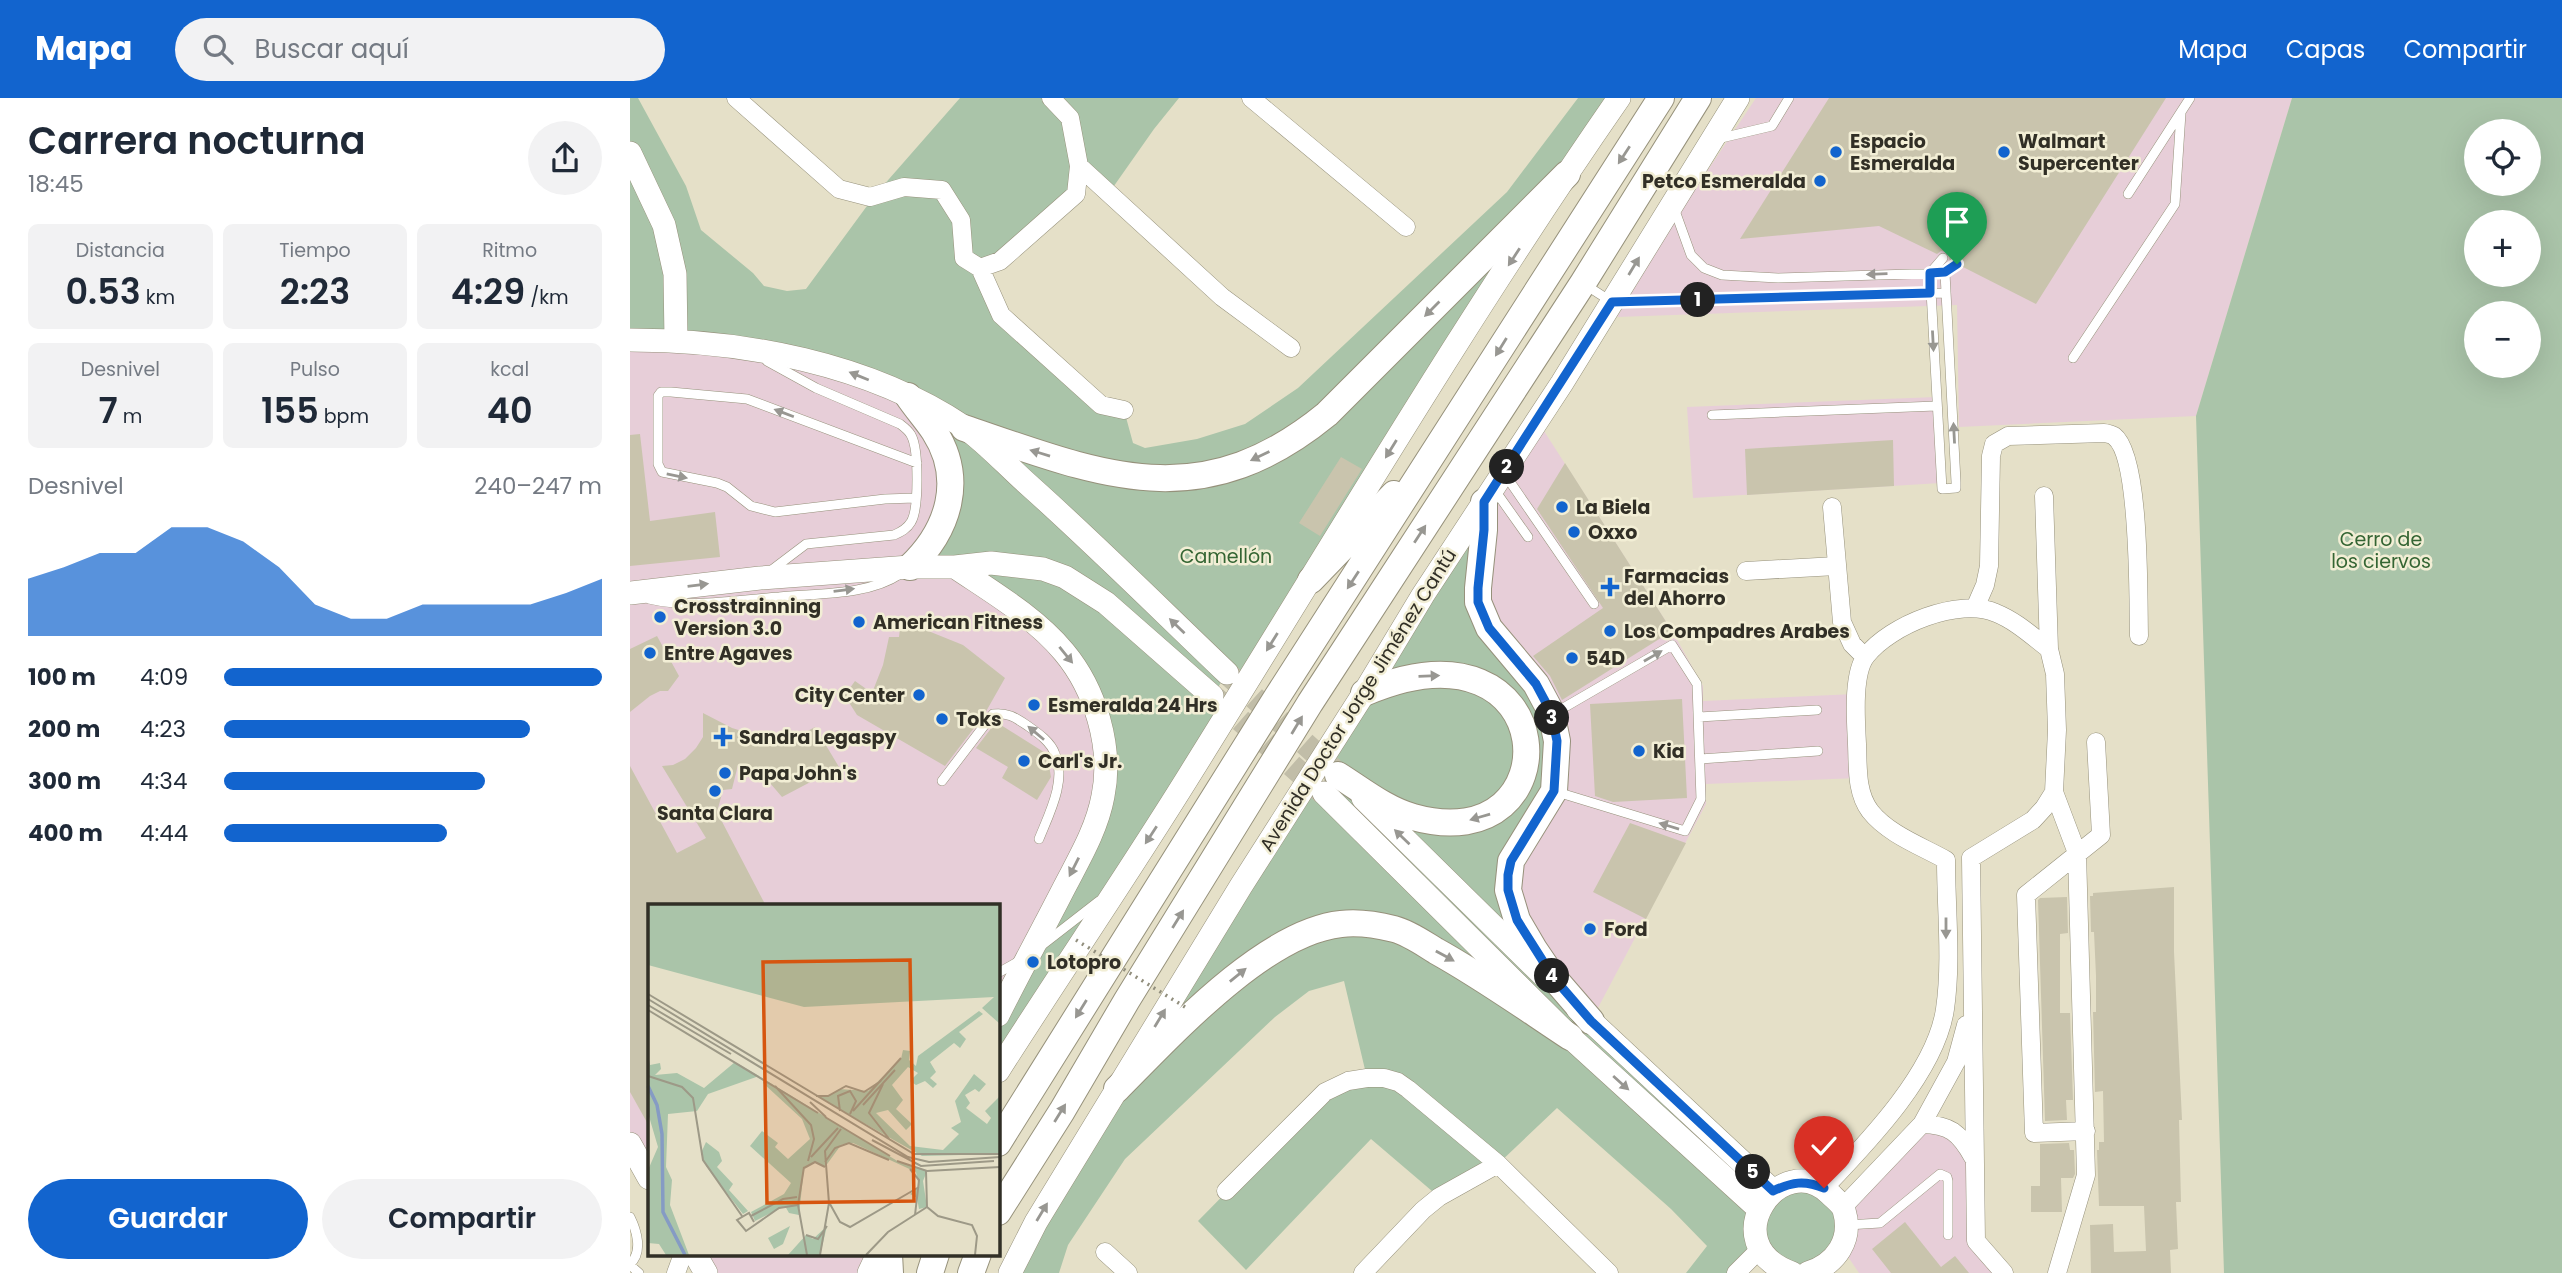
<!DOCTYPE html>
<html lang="es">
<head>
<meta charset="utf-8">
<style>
	:root { --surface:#fff; --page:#f2f2f3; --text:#1f2937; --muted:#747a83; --accent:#1264ce }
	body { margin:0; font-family:Poppins,sans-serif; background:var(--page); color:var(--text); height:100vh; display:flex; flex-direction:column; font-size:26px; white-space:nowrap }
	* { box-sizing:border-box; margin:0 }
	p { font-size:23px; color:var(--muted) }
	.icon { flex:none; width:38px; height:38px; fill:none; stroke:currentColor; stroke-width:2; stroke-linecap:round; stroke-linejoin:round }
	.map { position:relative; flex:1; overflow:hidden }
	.details { display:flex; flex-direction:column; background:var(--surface); width:630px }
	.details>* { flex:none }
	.controls { position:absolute; left:1834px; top:21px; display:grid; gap:14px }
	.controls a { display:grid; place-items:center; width:77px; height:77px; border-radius:50%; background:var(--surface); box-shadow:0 7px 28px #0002; font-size:35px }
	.pin { position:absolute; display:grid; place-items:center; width:60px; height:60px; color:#fff; margin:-72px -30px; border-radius:50% 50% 50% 0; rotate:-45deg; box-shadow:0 0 7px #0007 }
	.pin .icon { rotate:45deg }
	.km { position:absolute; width:35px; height:35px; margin:-18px; border-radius:50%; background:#222; color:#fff; font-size:19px; line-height:35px; text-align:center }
	.round { display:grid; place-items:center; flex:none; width:74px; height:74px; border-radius:37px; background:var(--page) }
	.head { display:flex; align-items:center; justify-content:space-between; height:119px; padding:0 28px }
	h1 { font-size:38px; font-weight:600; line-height:52px }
	.figures { display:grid; grid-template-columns:repeat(3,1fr); gap:10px; height:119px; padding:7px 28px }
	.figures div { display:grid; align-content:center; border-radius:10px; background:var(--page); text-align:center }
	.figures b { font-size:35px; font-weight:600 }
	.figures small { font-size:19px; font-weight:400 }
	.figures p { font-size:19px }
	.chart { height:196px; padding:14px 28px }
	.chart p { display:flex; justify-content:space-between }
	.chart svg { width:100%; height:126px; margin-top:7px; fill:var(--accent); opacity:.7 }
	.primary-button { display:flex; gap:14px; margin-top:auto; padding:14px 28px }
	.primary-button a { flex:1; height:80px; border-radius:42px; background:var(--accent); color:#fff; font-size:28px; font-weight:600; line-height:80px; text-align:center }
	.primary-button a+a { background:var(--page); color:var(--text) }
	ul { padding:0 28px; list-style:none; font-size:23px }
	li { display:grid; grid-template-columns:112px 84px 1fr; align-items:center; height:52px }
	li i { height:18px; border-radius:9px; background:var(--accent) }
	header { display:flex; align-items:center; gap:42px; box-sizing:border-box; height:98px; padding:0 35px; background:var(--accent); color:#fff }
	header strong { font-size:33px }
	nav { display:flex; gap:38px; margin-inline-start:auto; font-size:24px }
	.search { width:490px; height:63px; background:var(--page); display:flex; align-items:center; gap:18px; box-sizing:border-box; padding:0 24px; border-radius:38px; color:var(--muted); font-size:26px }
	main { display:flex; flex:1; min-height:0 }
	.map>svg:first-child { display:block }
</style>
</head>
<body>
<header>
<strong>Mapa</strong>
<div class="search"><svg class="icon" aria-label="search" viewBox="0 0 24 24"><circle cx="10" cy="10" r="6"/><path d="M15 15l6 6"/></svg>Buscar aquí</div>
<nav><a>Mapa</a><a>Capas</a><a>Compartir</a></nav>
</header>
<main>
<section class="details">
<div class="head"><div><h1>Carrera nocturna</h1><p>18:45</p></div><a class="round"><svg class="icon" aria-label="share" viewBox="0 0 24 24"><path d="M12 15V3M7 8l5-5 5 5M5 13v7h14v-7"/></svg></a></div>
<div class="figures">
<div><p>Distancia</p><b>0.53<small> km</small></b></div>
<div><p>Tiempo</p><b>2:23</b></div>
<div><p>Ritmo</p><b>4:29<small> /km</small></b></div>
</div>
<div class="figures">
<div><p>Desnivel</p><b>7<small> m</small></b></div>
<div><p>Pulso</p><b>155<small> bpm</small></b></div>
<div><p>kcal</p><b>40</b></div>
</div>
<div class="chart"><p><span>Desnivel</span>240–247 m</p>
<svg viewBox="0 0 160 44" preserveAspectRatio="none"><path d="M0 44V24L10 20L20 15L30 15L40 6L50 6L60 11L70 20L80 33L90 38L100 38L110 33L120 33L130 33L140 33L150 29L160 24V44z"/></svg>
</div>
<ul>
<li><b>100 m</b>4:09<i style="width:100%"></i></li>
<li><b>200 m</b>4:23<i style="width:81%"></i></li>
<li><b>300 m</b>4:34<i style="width:69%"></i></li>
<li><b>400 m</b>4:44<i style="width:59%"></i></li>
</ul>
<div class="primary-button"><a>Guardar</a><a>Compartir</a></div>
</section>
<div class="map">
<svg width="1932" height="1175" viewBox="0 0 1932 1175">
	<rect width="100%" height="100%" fill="#e5e0c8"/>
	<path fill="#e7ced8" d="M1126 0H1662L1566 318 1329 329 1327 207 987 219 1058 102Z
		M0 242H46L278 298 305 334 325 469 451 576 475 682 368 917V808H19V1080L0 1046Z
		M1306 299 1311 385 1063 400 1057 309Z
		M907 322 1042 533 1073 588V603L1225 596 1228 680 1076 686V706L961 923 887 822 859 530 854 404Z
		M1292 1026 1314 1027 1345 1064 1346 1142 1374 1175H1229L1212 1150 1216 1121Z
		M65 1156H248L239 1175H76Z"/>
	<path fill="#aac4a9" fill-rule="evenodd" d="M0 0H8L56 88 71 132 123 175 134 188 157 193 176 191 245 97 330 0H549L524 31 479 95 450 68 446 96 350 171 371 217 470 307 494 312 503 345 515 350 567 341 615 326 668 290 877 94 948 0H989L613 591 596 576 583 598 598 615 368 973V917L473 697 451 576 325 469H280L322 389 278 298 218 274 0 242Z
		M1662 0H1932V1175H1594L1566 318ZM1846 33H1899V86H1846ZM1846 124H1899V177H1846ZM1846 215H1899V268H1846Z
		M854 404 848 490 906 586 926 668 881 763 904 851 1142 1092 1194 1090 1216 1136 1178 1175 1130 1151 1106 1175H1056L1077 1148 1041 1111 927 1010 868 1066 809 1099 741 1041 616 1172 568 1123 695 994 737 980 714 883 679 893 645 919 495 1061 438 1147 429 1175H380L666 700 694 695 703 671 698 650Z"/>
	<path fill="#c9c4ad" d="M1199 0H1536L1406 206 1333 169 1334 164 1330 160 1326 159 1320 163 1317 154 1311 153 1307 156 1249 128 1110 141Z
		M10 336 20 423 85 414 90 459 0 468V337Z
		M1263 342 1264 388 1117 397 1115 351Z
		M711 359 732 371 690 438 669 425Z
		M935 365 1042 533 932 602 920 578 903 558 973 510 907 411Z
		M271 522 333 547 375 580 354 617 315 668 227 617 220 606 212 601 225 583 242 595 253 567 259 539H269Z
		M27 538 49 578 38 593H30L20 598 0 614V551Z
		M1052 601 1057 700 983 704 965 698 960 606Z
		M73 615 102 630 138 641 140 637 172 636 185 629 209 669 152 699 140 685 108 667 102 691 93 692 87 714 136 808H19V1028L0 994V668L47 755 76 740 32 668 43 667 55 661 66 650 73 639Z
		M366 624 417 656 421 679 407 702 372 680 378 669 346 650Z
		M1000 725 1056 745 1016 821 963 794Z
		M1544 789V854L1552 1022H1549L1551 1104H1546L1548 1151 1540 1152 1541 1175H1461L1460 1127 1483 1126 1484 1154 1516 1153 1514 1108H1469L1467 1052H1469V1044H1474L1473 993 1465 994 1463 914H1466V878L1464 834H1461L1460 798H1463V795Z
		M1437 799 1438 835 1430 836V915H1440L1443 1002H1436L1437 1022 1415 1023 1408 802 1410 800Z
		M1439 1045 1440 1052H1444L1445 1076 1443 1080H1431L1432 1114H1401V1088H1410V1046Z
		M1275 1124 1311 1169 1325 1158 1339 1175H1261L1242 1151Z"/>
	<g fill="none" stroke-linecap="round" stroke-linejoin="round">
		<path stroke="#c1bda8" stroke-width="23" stroke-dasharray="23 11" stroke-linecap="butt" d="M599 577 703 671
			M585 600 693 695"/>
		<defs>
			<path id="service" d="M1087 41 1142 28 1159 0
				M1498 96 1560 0
				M1044 110 1061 157 1074 170 1092 177 1148 180 1315 175 1327 166
				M1313 160 1300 175 1312 391 1326 390V384L1315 175
				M954 186 982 204 1316 195
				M1443 260 1545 106 1551 15
				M137 263 186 290 270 326C274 329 279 333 281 337 289 351 289 411 281 424 277 431 271 434 264 437L176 446 139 474
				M1082 317 1306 308
				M874 375 964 506
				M864 391 898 439
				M285 400 255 401 145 414 121 408 97 389 87 385 32 374 28 366V298L31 294H41L117 301 287 365
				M19 501C61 511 106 502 149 499 187 495 237 498 270 476
				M923 616 1042 547 1067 586 1071 701 1055 733 927 694
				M1069 619 1187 612
				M1070 661 1188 653
				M312 683 363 616C378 614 386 620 398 628 408 635 421 644 425 656 437 682 419 716 409 741
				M411 848 469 803
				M368 875 391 862
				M0 1119C7 1133 13 1154 0 1166
				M1217 1127 1250 1125 1310 1076 1317 1079 1318 1083V1137
				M0 1167 9 1175"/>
			<path id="minor" d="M106 0 209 91 240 99 274 89 312 92 331 122 334 160 350 170 371 217 471 307 494 312
				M621 0 776 129
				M449 68 592 199 661 250
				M350 170 370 163 446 96 449 68 440 20 421 0
				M1202 409 1212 524 1222 546 1235 559
				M1116 473 1206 468
				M1345 510 1355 487 1359 468 1361 358 1364 346 1378 338 1474 335C1476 335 1483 337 1484 338 1511 358 1508 503 1509 538
				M1424 694 1447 755 1456 1077 1427 1175
				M1292 1026C1320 1027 1329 1034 1343 1059
				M1456 1033 1404 1035 1396 797 1471 737 1466 644
				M1194 1090C1237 1045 1306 974 1315 911 1322 863 1316 811 1316 762 1291 748 1258 736 1240 713 1226 694 1228 669 1227 646 1226 624 1222 576 1236 558 1260 527 1329 499 1366 515 1386 523 1402 538 1419 551
				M596 1093 695 994 718 983 737 980H754L768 984 778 991 868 1066 979 1175
				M1213 1109 1292 1026 1326 964 1336 927
				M475 1154 498 1175
				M46 1175 53 1156
				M733 1175 793 1112 809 1099 868 1066
				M1106 1175 1130 1151
				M1374 1175 1346 1143 1341 760 1403 722 1414 710 1424 694 1427 632 1425 576 1419 551 1414 398"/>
			<path id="tertiary" d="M0 55 34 127 45 176 46 242
				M0 242C113 242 238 265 334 329 358 346 379 370 401 389 468 449 532 513 597 575
				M325 469C362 494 405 519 434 554 465 591 483 649 473 698 467 731 449 761 434 790 412 833 389 875 368 917
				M0 495 130 480 280 469H325L361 465 413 471 435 479 476 505 582 598
				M694 695 940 939 1129 1111
				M733 700 913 877
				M948 911 1143 1093
				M368 973C431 874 498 776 560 676 701 450 837 219 989 0
				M0 1046 19 1080
				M65 1156 76 1175
				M239 1175 248 1156
				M380 1175 406 1124 611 788 734 595 793 497 932 285 1108 0
				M1162 1175C1081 1146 1152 1048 1200 1096 1205 1101 1212 1106 1214 1112 1223 1142 1206 1166 1178 1175"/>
			<path id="secondary" d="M278 298C286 310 296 321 304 333 335 381 319 432 280 469
				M334 330C472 377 570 420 697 316L937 76
				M854 404V432L848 490V504L859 530 906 586 921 614 927 643 924 693 881 763 878 792 887 822 904 851 923 879 961 923
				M681 482 764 396
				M708 677C732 692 755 711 783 719 946 765 936 508 734 595
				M487 991C540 938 634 834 711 826 727 824 748 827 764 831 779 835 793 845 806 853 853 879 896 910 940 939
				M368 1045 647 599 1031 0
				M368 1114 432 1013 497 902 680 605 953 185 1068 0
				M259 1156 260 1175
				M300 1175 306 1156
				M341 1175 348 1156"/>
		</defs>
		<use href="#service" stroke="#96917b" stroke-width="10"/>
		<use href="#minor" stroke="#96917b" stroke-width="19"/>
		<use href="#tertiary" stroke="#96917b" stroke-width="24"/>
		<use href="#secondary" stroke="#96917b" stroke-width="28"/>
		<use href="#service" stroke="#fff" stroke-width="9"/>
		<use href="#minor" stroke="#fff" stroke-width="18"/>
		<use href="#tertiary" stroke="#fff" stroke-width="23"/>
		<use href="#secondary" stroke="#fff" stroke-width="26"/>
		<path stroke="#918e7d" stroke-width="3.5" stroke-dasharray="2 5" stroke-linecap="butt" d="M446 842 555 909"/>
	</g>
	<defs><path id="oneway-solid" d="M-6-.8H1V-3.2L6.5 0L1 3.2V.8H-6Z" transform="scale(1.75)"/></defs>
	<g fill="#989792">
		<use href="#oneway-solid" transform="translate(994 57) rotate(123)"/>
		<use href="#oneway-solid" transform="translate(884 159) rotate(123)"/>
		<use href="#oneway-solid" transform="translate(1004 168) rotate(-59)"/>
		<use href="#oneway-solid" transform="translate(1247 176) rotate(178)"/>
		<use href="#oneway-solid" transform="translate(802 211) rotate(135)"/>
		<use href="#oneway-solid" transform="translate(1303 243) rotate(87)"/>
		<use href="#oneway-solid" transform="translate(871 249) rotate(122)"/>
		<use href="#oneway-solid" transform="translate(229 278) rotate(-158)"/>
		<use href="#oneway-solid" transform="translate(154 315) rotate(-159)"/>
		<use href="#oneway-solid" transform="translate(1324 335) rotate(-93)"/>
		<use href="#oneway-solid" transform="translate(761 351) rotate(122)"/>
		<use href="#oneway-solid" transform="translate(410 355) rotate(-163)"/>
		<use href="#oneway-solid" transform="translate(630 358) rotate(154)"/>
		<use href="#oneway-solid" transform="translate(47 378) rotate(11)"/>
		<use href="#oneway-solid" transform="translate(790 436) rotate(-57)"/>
		<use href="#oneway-solid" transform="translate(723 482) rotate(123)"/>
		<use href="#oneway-solid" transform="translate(68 487) rotate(-7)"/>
		<use href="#oneway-solid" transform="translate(214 492) rotate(-7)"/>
		<use href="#oneway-solid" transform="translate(547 528) rotate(-136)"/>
		<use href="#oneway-solid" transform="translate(642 544) rotate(122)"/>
		<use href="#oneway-solid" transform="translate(436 557) rotate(51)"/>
		<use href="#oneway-solid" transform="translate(1023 558) rotate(-30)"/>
		<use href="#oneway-solid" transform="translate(799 578) rotate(-2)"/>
		<use href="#oneway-solid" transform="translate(667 627) rotate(-59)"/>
		<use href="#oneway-solid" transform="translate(406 635) rotate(-140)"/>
		<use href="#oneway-solid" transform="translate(850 719) rotate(164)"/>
		<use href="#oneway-solid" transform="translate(1039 728) rotate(-163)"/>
		<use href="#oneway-solid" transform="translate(521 737) rotate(123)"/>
		<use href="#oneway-solid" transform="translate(772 739) rotate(-136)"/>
		<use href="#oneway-solid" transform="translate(444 769) rotate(117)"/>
		<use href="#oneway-solid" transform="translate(548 821) rotate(-58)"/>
		<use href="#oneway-solid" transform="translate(1316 830) rotate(90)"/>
		<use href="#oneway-solid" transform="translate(815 858) rotate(29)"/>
		<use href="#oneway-solid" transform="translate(608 877) rotate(-39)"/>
		<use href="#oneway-solid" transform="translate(451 911) rotate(122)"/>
		<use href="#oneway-solid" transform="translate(530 920) rotate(-59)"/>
		<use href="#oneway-solid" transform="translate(991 985) rotate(42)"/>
		<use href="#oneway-solid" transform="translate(430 1015) rotate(-58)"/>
		<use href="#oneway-solid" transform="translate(412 1114) rotate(-59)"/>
	</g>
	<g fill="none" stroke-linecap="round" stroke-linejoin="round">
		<defs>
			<path id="route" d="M1194 1090C1174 1082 1162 1084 1143 1093L961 923 923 879 887 822 878 792V777L881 763 924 693 927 643 921 614 906 586 859 530 848 504V490L854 432V404L982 204 1300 195V175L1315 174 1327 166"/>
		</defs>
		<use href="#route" stroke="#fff" stroke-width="14"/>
		<use href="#route" stroke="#1264ce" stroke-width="9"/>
	</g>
	<g fill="#1264ce" stroke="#f2eed5" stroke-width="2.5">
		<circle cx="1206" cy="54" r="7"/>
		<circle cx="1374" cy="54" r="7"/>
		<circle cx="1190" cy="83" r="7"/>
		<circle cx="932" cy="409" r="7"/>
		<circle cx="944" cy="434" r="7"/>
		<path d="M976.5 478.5h7v7h7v7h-7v7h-7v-7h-7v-7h7z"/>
		<circle cx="30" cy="519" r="7"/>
		<circle cx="229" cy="524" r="7"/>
		<circle cx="980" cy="533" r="7"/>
		<circle cx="20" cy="555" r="7"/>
		<circle cx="942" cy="560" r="7"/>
		<circle cx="289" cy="597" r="7"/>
		<circle cx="404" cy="607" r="7"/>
		<circle cx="312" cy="621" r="7"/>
		<path d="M89.5 628.5h7v7h7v7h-7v7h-7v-7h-7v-7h7z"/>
		<circle cx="1009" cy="653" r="7"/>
		<circle cx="394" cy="663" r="7"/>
		<circle cx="95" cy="675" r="7"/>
		<circle cx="85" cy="693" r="7"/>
		<circle cx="960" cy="831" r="7"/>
		<circle cx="403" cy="864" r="7"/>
	</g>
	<g text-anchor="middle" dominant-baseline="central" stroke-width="5" stroke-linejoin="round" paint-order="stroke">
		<g font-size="19" font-weight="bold" fill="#312f26" stroke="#f2eed5" text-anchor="start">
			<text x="1220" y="43">Espacio<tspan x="1220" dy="22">Esmeralda</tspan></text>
			<text x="1388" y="43">Walmart<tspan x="1388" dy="22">Supercenter</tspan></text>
			<text x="1176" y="83" text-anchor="end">Petco Esmeralda</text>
			<text x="946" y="409">La Biela</text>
			<text x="958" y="434">Oxxo</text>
			<text x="994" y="478">Farmacias<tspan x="994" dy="22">del Ahorro</tspan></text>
			<text x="44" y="508">Crosstrainning<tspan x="44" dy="22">Version 3.0</tspan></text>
			<text x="243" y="524">American Fitness</text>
			<text x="994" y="533">Los Compadres Arabes</text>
			<text x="34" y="555">Entre Agaves</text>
			<text x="956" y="560">54D</text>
			<text x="275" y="597" text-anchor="end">City Center</text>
			<text x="418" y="607">Esmeralda 24 Hrs</text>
			<text x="326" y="621">Toks</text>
			<text x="109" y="639">Sandra Legaspy</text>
			<text x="1023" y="653">Kia</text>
			<text x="408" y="663">Carl's Jr.</text>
			<text x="109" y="675">Papa John's</text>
			<text x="85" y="715" text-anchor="middle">Santa Clara</text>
			<text x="974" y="831">Ford</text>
			<text x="417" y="864">Lotopro</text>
		</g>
		<g font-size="19" fill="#346533" stroke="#f2eed5">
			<text x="1751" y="441">Cerro de<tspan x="1751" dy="22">los ciervos</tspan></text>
			<text x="596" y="458">Camellón</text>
		</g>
		<g font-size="19" fill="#312f26" stroke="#f2eed5">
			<text transform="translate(728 602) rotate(-58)">Avenida Doctor Jorge Jiménez Cantú</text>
		</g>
	</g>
	<g transform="translate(18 806)">
		<rect width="352" height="352" fill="#e5e0c8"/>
		<path d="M0 1H352V120L334 104 346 93 156 103 0 61ZM331 107 335 110 311 128 318 135 312 144 306 139 282 158 288 168 282 174 289 180 285 184 277 177 268 181 262 177 270 169 260 163 244 181 255 196 248 205 264 220 258 226 240 206 228 209 262 242 295 246 311 230 303 224 313 218 307 197 326 170 338 180 331 188 327 185 317 191 322 199 318 204 339 220 343 214 337 207 352 192V250L274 252 168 192H181L191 185 220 187 253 155 255 146 262 147 261 156 268 162 270 152ZM0 151 2 161 12 159 13 165 7 171 29 169 56 184 87 158 111 172 60 190 49 207 20 210 18 263 24 276 22 301 41 351H18L11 340 0 339V266L10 243 0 209ZM116 175 251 258 279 267 275 277 279 303 271 305 269 294 262 290 271 283 268 268 205 239 193 241 177 263 167 258 156 264 151 311 141 309 137 302 107 317 103 308 136 290 143 279 102 242 114 227 130 239 127 243 140 255 162 235 154 215 115 179ZM58 238 71 248 74 257 69 263 85 280 81 286 100 307 95 310 58 262 53 249ZM142 322 135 340 126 345 120 334ZM179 322 172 351H140L158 331 165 335Z" fill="#aac4a9"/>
		<path fill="none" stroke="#859bc4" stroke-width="3.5" d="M0 182 9 201 14 230 15 308 37 351"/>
		<path fill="none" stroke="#9d9987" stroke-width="2" d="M0 90 266 250H352M0 95 260 253 281 258 352 253M0 101 83 150M0 106 170 209M0 172 34 183 45 194 55 256 94 312M235 180 221 209 242 236M127 182 163 221 166 235 160 257M168 192H180L198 182 216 188 233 177M162 198 178 213M215 201 247 166M192 207 190 192 202 187 208 197 202 210M205 207 253 154M177 213 242 252M224 236 273 262 346 257M163 253 190 224M249 257 279 267 352 263M177 258 187 244 201 239 241 256M156 263 150 301 159 351M156 264 167 258 177 263M262 265 271 276 267 311M278 267 279 303 290 312 324 321 329 332 327 351M182 300 192 318 202 323 271 283M103 312 135 295 149 293M106 318 101 309 89 316 98 327 131 304 150 301M158 331 170 335 179 322M172 351 181 299 177 247 193 225M218 351 240 328 279 303"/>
		<path fill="#d6550f" fill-opacity="0.15" stroke="#d6550f" stroke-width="3.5" d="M262 56 266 297 119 299 115 58Z"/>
		<rect width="352" height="352" fill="none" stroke="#312f26" stroke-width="3.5"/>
	</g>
</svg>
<div class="controls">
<a><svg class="icon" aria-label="locate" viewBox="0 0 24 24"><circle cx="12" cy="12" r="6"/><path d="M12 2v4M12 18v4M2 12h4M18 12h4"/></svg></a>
<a>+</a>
<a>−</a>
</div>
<div class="pin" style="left:1327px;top:166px;background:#1e9e55"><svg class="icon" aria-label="arrive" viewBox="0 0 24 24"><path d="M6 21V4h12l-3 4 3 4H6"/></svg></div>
<div class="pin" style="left:1194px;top:1090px;background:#d93025"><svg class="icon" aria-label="check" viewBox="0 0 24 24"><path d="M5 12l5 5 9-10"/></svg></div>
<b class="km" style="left:1068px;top:202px">1</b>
<b class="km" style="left:877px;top:369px">2</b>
<b class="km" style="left:922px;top:620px">3</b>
<b class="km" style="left:922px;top:878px">4</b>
<b class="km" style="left:1123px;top:1074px">5</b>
</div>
</main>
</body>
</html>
